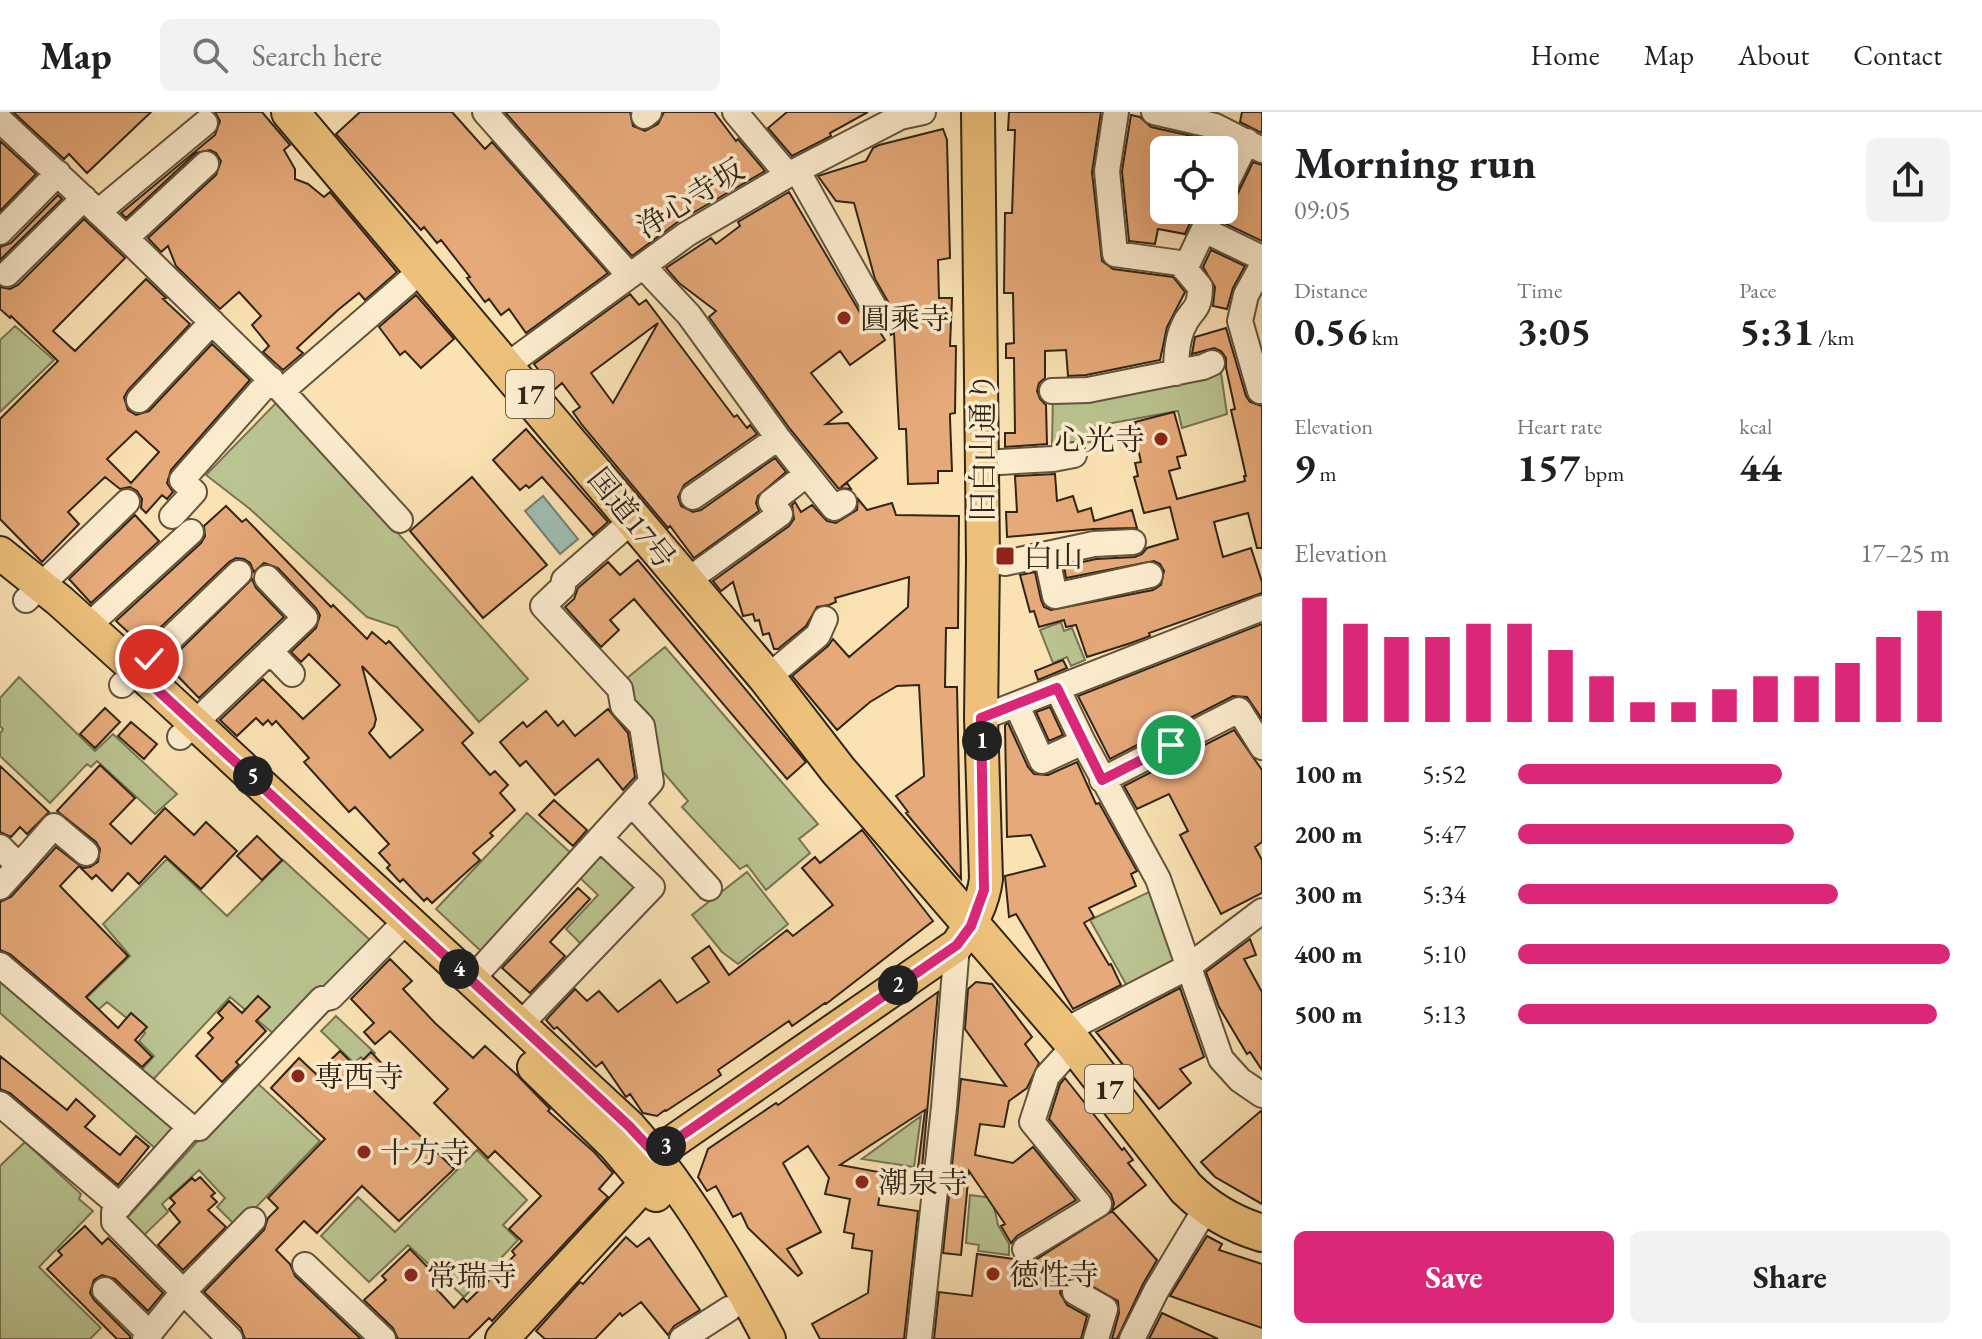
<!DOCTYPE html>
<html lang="en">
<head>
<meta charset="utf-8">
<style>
	:root { --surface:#fff; --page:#f2f2f2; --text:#202124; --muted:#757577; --line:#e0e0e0; --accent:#db2777 }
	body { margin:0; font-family:"EB Garamond","Noto Serif JP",serif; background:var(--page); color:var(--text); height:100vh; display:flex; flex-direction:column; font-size:30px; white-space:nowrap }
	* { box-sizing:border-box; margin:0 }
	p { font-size:26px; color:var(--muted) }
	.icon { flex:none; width:44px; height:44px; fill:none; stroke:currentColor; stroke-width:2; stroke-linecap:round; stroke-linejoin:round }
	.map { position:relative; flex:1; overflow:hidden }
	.sheet { display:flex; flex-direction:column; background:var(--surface); width:720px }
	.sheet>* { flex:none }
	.controls { position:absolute; left:1150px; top:24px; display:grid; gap:16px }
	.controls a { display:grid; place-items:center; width:88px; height:88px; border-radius:12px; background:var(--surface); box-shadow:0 8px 32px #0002; font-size:40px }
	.pin { position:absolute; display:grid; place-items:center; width:68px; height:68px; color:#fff; margin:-34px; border:4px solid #fff; border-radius:50%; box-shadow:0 2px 8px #0007 }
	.km { position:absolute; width:40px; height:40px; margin:-20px; border-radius:50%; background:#222; color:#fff; font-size:22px; line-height:40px; text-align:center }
	.round { display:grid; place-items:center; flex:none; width:84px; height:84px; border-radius:12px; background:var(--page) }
	.overview { display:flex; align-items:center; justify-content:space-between; height:136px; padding:0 32px }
	h1 { font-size:44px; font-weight:700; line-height:60px }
	.figures { display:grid; grid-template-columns:repeat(3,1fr); gap:12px; height:136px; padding:8px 32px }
	.figures div { display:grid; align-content:center }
	.figures b { font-size:40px; font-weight:700 }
	.figures small { font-size:22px; font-weight:400 }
	.figures p { font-size:22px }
	.chart { height:224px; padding:16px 32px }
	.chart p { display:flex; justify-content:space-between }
	.chart svg { width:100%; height:144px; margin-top:8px; stroke:var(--accent); stroke-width:6 }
	.button { display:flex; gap:16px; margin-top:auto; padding:16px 32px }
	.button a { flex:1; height:92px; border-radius:12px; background:var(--accent); color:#fff; font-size:32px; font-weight:700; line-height:92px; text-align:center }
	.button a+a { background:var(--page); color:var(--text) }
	ul { padding:0 32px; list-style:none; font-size:26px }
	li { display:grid; grid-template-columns:128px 96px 1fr; align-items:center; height:60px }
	li i { height:20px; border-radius:10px; background:var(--accent) }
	header { display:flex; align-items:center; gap:48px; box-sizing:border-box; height:112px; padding:0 40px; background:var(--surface); border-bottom:2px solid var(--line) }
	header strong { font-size:38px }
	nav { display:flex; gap:44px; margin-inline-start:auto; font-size:28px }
	.search { width:560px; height:72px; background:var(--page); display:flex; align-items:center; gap:20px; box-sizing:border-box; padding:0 28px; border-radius:12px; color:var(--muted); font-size:30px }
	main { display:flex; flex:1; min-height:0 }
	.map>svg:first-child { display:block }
</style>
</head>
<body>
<header>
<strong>Map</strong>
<div class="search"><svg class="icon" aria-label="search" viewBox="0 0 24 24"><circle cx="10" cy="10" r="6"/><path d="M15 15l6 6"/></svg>Search here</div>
<nav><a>Home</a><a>Map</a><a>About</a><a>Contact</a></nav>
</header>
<main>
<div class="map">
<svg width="1262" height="1227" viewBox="0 0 1262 1227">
	<rect width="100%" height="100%" fill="#fae2b3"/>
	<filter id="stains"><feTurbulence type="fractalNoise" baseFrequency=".0025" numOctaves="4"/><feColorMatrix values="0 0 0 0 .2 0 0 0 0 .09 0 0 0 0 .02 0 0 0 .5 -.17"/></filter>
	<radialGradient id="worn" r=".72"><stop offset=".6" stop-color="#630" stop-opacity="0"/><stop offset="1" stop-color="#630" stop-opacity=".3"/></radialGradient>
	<path fill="#bac490" stroke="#757453" stroke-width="2" d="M15 214 54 248 0 300V228Z
		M1221 261 1227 302 1182 316 1178 299 1090 315 1092 330 1052 335 1053 282Z
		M279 288 528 567 479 610 397 515 367 505 250 397 206 363Z
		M1061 510 1064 519 1072 516 1085 548 1071 554 1067 545 1053 551 1040 518Z
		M665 535 818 712 799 727 810 741 766 778 747 753 740 757 682 695 688 689 658 654 621 571Z
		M19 565 95 639 113 622 177 682 155 702 97 649 91 655 87 652 50 691 0 644V622L3 617 0 614V586Z
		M527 701 573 743 482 840 436 797Z
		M603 736 645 775 586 837 566 817 598 783 577 763Z
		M167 747 227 804 283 748 370 828 275 923 230 885 149 972 136 964 154 944 139 929 145 921 107 890 89 906 77 895 130 844 103 812Z
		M747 760 788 812 738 852 722 840 692 803Z
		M1151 779 1179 849 1127 874 1090 808Z
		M0 860 180 1012 156 1037 0 901Z
		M336 904 375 941 366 950 361 945 354 951 321 919Z
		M254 968 320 1029 237 1115 217 1095 225 1086 199 1058 162 1092 168 1100 141 1126 123 1110Z
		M921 1004 914 1055 862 1047Z
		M25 1030 81 1082 79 1087 93 1099 39 1155 101 1216 90 1227H0V1054Z
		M477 1038 527 1088 503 1113 518 1128 464 1185 408 1133 369 1170 321 1124 358 1085 395 1120Z
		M970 1083 992 1086 998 1113 1009 1132V1143L978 1139 979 1133 966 1131Z"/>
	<path fill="#9fbdb2" stroke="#738074" stroke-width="2" d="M543 384 578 427 560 442 525 399Z"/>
	<path fill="#e6a979" stroke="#302516" stroke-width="2" fill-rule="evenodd" d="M13 0H151L87 61 69 42 64 47Z
		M215 0H262L290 33 284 38 295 57V67L308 72 324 85 330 80 397 160 365 188 359 181 338 198 297 236 303 241 283 258 263 240 269 234 252 213 261 204 239 180 220 197 176 154 168 134 161 140 148 126 216 63 221 49 216 41 210 38 196 41 126 106 121 101 215 23 220 9Z
		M360 0H452L485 37 492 30 608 161 526 221 509 197 501 203 489 187 485 190 467 166 470 165 441 128 437 131 424 115 421 118 336 22Z
		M505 0H630L633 14 645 19 658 12 664 0H714L736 29 738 27 765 59 679 109 632 144Z
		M787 0H868L830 21 831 24 792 44 768 16Z
		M1009 0H1101L1092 60 1102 149 1113 157 1173 165 1185 180 1167 215 1160 248 1086 263 1068 264 1066 238 1045 239V266L1039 271 1037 279 1040 287 1046 293 1047 332 1005 335V321H1015L1014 246H1006V232L1014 231 1013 181H1004L1005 101H1012L1015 18H1008Z
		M1242 0H1262V21L1240 10Z
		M1131 3 1140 5 1151 15 1210 28 1227 37 1224 42V38H1164V98H1196L1185 122 1158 117 1155 132 1129 129 1122 59Z
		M943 17 947 28 950 146 938 148 939 186H952L950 234H956L955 301 950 302V306L952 359H938V371L908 372 906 317H899L894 221 891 223 888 212 893 203 891 195 875 167 854 91 836 89 818 64 866 49 873 36 879 33Z
		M0 29 36 62 0 99Z
		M1253 50 1262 53V129L1224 111 1228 98 1226 91 1237 83Z
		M789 80 865 209 878 217 885 228 850 253 840 239 811 261 842 300 826 312 848 311 877 346 841 375 847 371 851 377 838 376 790 317 709 205 716 199 679 171 666 156 711 126 716 132 740 114 738 110Z
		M58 83 62 87 0 148V135L11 131Z
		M84 107 125 146 53 219 75 239 146 167 166 186 163 187 190 212 128 278 124 285 128 298 136 303 149 299 212 232 250 268 171 358 167 371 173 380 167 387 162 383 146 401 141 396 142 387 137 379 130 375 120 377 105 365 68 400 79 412 42 450 0 407V307L58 249 11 204 10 206 0 197V175L10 177 18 173ZM136 319 159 340 131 371 107 347Z
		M1211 138 1245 154 1233 176 1227 197 1213 194 1215 175 1203 155Z
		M630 182 639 193 646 188 734 305 737 303 747 316 750 313 757 322 684 373 678 385 681 394 693 400 701 398 775 346 786 360 758 384 756 391 759 399 694 446 670 414 668 416 582 313 573 300 580 295 562 271 554 278 534 252ZM658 211 613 291 591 261Z
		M416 183 454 227 421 256 405 239 400 243 379 215Z
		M1226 216 1246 284 1250 290 1262 294V436H1257L1248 401 1214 410 1223 445 1251 436 1262 470V481L1149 521 1150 524 1131 531 1087 545 1076 513 1066 515 1064 508 1039 515 1034 499 1030 500 1020 463 1035 460 1041 488 1044 495 1051 498 1153 478 1161 473 1164 459 1160 452 1154 449 1066 466 1064 454 1096 447 1135 445 1142 442 1147 436 1178 427 1170 395 1144 401 1134 365 1138 364 1135 351 1141 350 1135 323 1139 322 1135 310 1174 300 1186 343 1177 345 1180 356 1169 359 1177 387 1245 369 1244 364H1246L1231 298 1235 297 1226 256V246L1221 239 1214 236 1192 242 1195 225Z
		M526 317 608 410 593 423 542 365 529 376 526 373 520 378 493 348Z
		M1055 362 1057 389 1073 384 1078 400 1091 396 1094 409 1132 398 1137 416 1093 417 1007 425 1006 400H1017L1015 364Z
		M472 365 547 453 483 506 410 419Z
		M858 387 867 398 892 391 896 403 959 404 958 516H946L945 575H957L961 767 906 701 908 700 896 684 924 664 919 573 897 574 870 590 837 618 792 564 828 534 833 527 849 545 908 495 909 465 835 486 836 490 829 493 817 495 806 514 778 537H774L769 521 763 523 759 508 755 509 753 502 743 504 733 470 721 479 713 469 789 414 794 407 792 393 795 390 801 400 812 393 827 409 836 411 857 398Z
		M226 394 242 410 246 407 331 495 333 493 367 527 372 520 386 532 389 529 473 621 462 631 490 663 495 659 508 673 500 681 515 698 490 721 493 724 473 741 480 748 432 791 427 786 424 789 403 767 400 770 387 756 390 753 379 741 389 732 355 695 349 700 304 650 309 646 276 609 272 613 268 608 263 613 256 606 237 624 220 608 263 567 303 607 340 573 309 542 301 550 291 540 316 516 320 503 316 496 278 456 264 451 254 460 250 451 244 447 236 446 229 450 142 533 116 509 201 431 205 424 204 414ZM362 554 423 618 390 646 369 621 374 615 376 607Z
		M135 403 159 429 91 491 69 467Z
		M638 448 806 650 787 667 634 487 610 508 619 518 601 535 565 495 574 487 578 476 608 450 620 463Z
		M252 467 256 476 284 505 199 586 166 552Z
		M1262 512V607L1247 585 1233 584 1110 647 1078 584Z
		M1063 548 1067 556 1038 568 1035 559Z
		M1050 595 1063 623 1049 629 1036 600Z
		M105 596 120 610 95 636 80 622Z
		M608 597 628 621 635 665 623 678 598 647 555 683 526 649 520 654 500 630 523 610 527 615 546 599 558 614 563 609 575 624Z
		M131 610 157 632 144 647 118 624Z
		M1008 611 1028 655 1034 662 1048 663 1077 650 1096 692 1099 691 1137 759 1131 762 1136 774 1089 796 1094 805 1084 811 1109 853 1111 852 1121 873 1073 897 1016 802 1009 805 1005 764 1045 754 1031 723 1007 725 1005 613Z
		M1234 618 1262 658V730L1255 735 1262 748V781L1221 802 1180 723 1188 719 1169 682 1137 697 1124 674Z
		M100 653 135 686 110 712 131 732 165 696 194 723 206 710 237 739 201 777 165 744 139 772 128 761 112 779 96 763 92 767 79 754 60 774 128 844 86 885 118 916 131 901 147 915 135 928 152 945 142 955 10 842 0 838V790L11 785 56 735 83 756 90 755 98 750 100 737 96 730 57 699Z
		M0 654 49 700 27 722 20 715 11 725 0 720Z
		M554 688 587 718 573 734 539 703Z
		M862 718 933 809 826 892 825 891 792 914 789 909 718 958 721 963 666 999 665 998 657 1004 643 1001 630 982 626 985 602 950 596 955 557 915 554 917 546 908 575 877 587 889 599 879 618 900 660 868 677 891 709 870 692 846 709 834 729 863 787 818 793 824 833 793 802 756 815 745 820 751Z
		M257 724 282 748 262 768 237 744Z
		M578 776 590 787 550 830 565 844 530 881 502 856Z
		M1250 827 1256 843 1244 847 1262 880V958L1250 940 1247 942 1219 895 1206 860Z
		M390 847 412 869 403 877 435 911 473 946 485 934 518 964 550 997 548 999 594 1040 613 1061 599 1077 608 1085 492 1209 489 1206 468 1227H398L393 1216 364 1188 386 1168 382 1164 410 1137 439 1167 433 1173 454 1196 463 1186 467 1190 515 1143 512 1139 522 1129 509 1117 541 1084 495 1039 488 1046 434 991 448 977 390 919 375 932 364 920 374 911 351 887Z
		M976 870 992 872 1032 925 1025 932 1039 951 1027 976 1009 989 1004 1015 980 1012 975 1043 1013 1051 1033 1035 1076 1088 1017 1124 1011 1131 1001 1114 1005 1112 969 1059 961 1143 943 1141 961 967 1006 974 965 917 968 877Z
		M1180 876 1204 945 1180 957 1191 971 1159 997 1096 920Z
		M938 880 922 1056H918L925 998 840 1053 884 1061 878 1093 918 1099 904 1227H820L812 1212 868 1181 872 1139 852 1136 854 1122 844 1120 850 1087 825 1082 829 1066 808 1034 783 1051 821 1120 787 1137 802 1161 798 1164 748 1116 741 1101 733 1105 716 1074 707 1079 698 1065 708 1037 776 991 778 993Z
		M258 884 270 895 256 909 266 919 236 950 239 953 222 970 196 944 213 926 208 921 223 906 218 901 229 889 242 901Z
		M340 939 356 955 371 940 385 955 368 973 454 1057 399 1109 362 1074 317 1121 304 1109 276 1138 290 1152 295 1164 361 1227H245L241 1216 204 1180 264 1118 268 1106 278 1096 268 1086 325 1027 271 976 299 946 316 962Z
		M0 944 67 998 76 987 95 1004 85 1015 120 1043 136 1024 149 1035 118 1073 10 981 0 977Z
		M1065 966 1122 1038 1124 1036 1133 1048 1128 1051 1146 1073 1112 1099 1157 1148 1143 1172 1117 1227H1112L1119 1201 1118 1189 1076 1165 1068 1167 1062 1172 1060 1181 1067 1193 1087 1204 1081 1227H934L939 1180 972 1184 977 1142 1014 1147 1025 1152 1032 1150 1112 1099 1114 1091 1111 1082 1049 1007 1060 972Z
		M1262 998V1092L1215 1065 1201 1050Z
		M200 1065 215 1081 211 1084 217 1090 208 1098 226 1115 183 1158 158 1133 180 1110 169 1097 175 1091 170 1086 192 1066 195 1069Z
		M85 1114 102 1132 108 1126 163 1181 148 1199 115 1167 102 1163 94 1168 90 1181 94 1188 130 1224V1227H117L47 1157 62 1143 58 1139Z
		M1207 1124 1222 1132 1219 1138 1262 1152V1216L1170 1184Z
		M626 1125 637 1135 649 1126 700 1198 674 1214 668 1223 641 1190 622 1204 620 1201 595 1227H545L536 1219 580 1170 583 1172Z
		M1162 1201 1218 1227H1149Z"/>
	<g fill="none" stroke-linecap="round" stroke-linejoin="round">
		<defs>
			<path id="minor" d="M485 0 629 163
				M735 0 788 63
				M1116 0 1107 59 1115 142 1187 152
				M1154 0 1215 14 1262 38
				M644 4 649 0
				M0 8 126 126 282 279 423 157
				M797 58 878 202
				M1224 76 1247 29
				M98 100 205 11
				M1204 118 1262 146
				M0 120 58 61
				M126 126 206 52
				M643 154 689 203 778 326 693 385
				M7 162 84 86
				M506 254 687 122 788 63 900 5 923 0
				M1176 261C1176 246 1177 228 1183 215 1191 196 1200 201 1200 175L1185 157 1213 98
				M282 279 400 408
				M1052 279 1088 278 1203 255 1212 251
				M1260 279 1240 209 1246 183 1262 154
				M139 288 212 210
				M778 326 834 396 844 390
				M982 351 1053 347 1074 343
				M172 404 194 380 182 368 271 267
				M1046 442 1055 484 1150 463
				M983 447 1005 451 1094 432 1133 430
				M684 471 780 402 771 390 806 363
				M26 488 127 390
				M88 514 191 420
				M270 539 292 562
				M767 566 818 523 825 507
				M122 573 239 461
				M1057 576 1083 630 1158 767 1221 947 1240 968 1262 983
				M1017 594 1042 649 1083 630
				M981 606 1262 496
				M180 625 305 506 267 466
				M1102 668 1239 598 1262 635
				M632 692 709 776
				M0 735 19 754 0 775
				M19 754 54 714 86 741
				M0 853 190 1015
				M471 868 651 670 642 614 623 594 620 577 543 494 563 475 564 468 634 407
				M520 913 652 775 600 726
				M1062 920 1188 855 1262 799
				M0 992 120 1094
				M1025 1137 1099 1092 1032 1010 1047 964 1075 933
				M305 1153 383 1227
				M105 1178 150 1222
				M1075 1180 1105 1197 1096 1227
				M145 1227 183 1180 253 1108
				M230 1227 114 1110V1100L190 1015 199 1016 322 887 331 885 408 807
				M682 1227 729 1197
				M919 1227 944 995 957 833
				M1132 1227 1156 1179 1206 1096"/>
			<path id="major" d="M0 441 60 489 162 581 629 1014C685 1077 730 1152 769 1227
				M534 955 614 1033 656 1083
				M502 1227 647 1070 655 1042 957 833C971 813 983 792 986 767L981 606 983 447 978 0"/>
			<path id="highway" d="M290 0 767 566 838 658 1075 933 1186 1076C1208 1098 1232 1112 1262 1121"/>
		</defs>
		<use href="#minor" stroke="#62543d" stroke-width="28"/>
		<use href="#major" stroke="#302516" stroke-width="36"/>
		<use href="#highway" stroke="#302516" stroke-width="40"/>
		<use href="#minor" stroke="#fcecce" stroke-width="24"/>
		<use href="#major" stroke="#edc17a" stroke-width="32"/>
		<use href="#highway" stroke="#edc17a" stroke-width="36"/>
	</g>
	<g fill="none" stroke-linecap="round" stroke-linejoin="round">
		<defs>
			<path id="route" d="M149 547 137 559 629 1014 655 1042 957 833 971 814 984 778 981 606 1057 576 1102 668 1171 633"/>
		</defs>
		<use href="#route" stroke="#fff" stroke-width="16"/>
		<use href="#route" stroke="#db2777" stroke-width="10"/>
	</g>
	<g fill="#8f2418" stroke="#fcecce" stroke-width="3">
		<circle cx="844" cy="206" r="8"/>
		<circle cx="1161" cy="327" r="8"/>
		<rect x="995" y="434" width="20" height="20" rx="4"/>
		<circle cx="298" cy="964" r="8"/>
		<circle cx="364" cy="1040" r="8"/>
		<circle cx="862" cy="1070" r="8"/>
		<circle cx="993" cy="1162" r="8"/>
		<circle cx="411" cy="1163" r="8"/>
	</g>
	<g text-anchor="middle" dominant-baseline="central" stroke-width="7" stroke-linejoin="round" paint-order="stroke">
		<g fill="#fcecce" stroke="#6d614d" stroke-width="2">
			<rect x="506" y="258" width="48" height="48" rx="6"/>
			<rect x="1085" y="953" width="48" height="48" rx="6"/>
		</g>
		<g font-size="28" font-weight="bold" fill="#302516">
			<text x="530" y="282">17</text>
			<text x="1109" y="977">17</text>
		</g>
		<g font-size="30" fill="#302516" stroke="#fcecce">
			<text transform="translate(690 86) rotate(-32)">浄心寺坂</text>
			<text transform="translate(982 335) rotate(-90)">旧白山通り</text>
			<text transform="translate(632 406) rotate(51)">国道17号</text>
		</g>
		<g font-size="30" fill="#302516" stroke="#fcecce" text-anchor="start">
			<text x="860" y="206">圓乘寺</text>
			<text x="1145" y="327" text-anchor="end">心光寺</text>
			<text x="1023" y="444">白山</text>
			<text x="314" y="964">専西寺</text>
			<text x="380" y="1040">十方寺</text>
			<text x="878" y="1070">潮泉寺</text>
			<text x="1009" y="1162">徳性寺</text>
			<text x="427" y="1163">常瑞寺</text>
		</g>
	</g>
	<rect width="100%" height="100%" filter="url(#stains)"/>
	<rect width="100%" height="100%" fill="url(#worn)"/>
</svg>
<div class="controls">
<a><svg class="icon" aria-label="locate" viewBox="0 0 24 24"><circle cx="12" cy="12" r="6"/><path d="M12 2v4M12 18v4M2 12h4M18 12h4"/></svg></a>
</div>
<div class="pin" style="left:1171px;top:633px;background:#1e9e55"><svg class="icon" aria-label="arrive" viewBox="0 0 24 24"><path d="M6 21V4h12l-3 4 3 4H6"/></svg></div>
<div class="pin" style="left:149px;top:547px;background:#d93025"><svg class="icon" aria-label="check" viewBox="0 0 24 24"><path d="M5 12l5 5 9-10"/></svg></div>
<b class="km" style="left:982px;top:629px">1</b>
<b class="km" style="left:898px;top:873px">2</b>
<b class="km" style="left:666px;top:1034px">3</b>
<b class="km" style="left:459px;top:857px">4</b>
<b class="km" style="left:253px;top:664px">5</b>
</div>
<section class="sheet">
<div class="overview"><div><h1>Morning run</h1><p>09:05</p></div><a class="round"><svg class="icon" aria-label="share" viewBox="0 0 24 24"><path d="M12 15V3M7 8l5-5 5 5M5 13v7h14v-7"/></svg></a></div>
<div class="figures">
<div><p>Distance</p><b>0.56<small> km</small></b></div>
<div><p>Time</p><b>3:05</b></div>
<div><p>Pace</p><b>5:31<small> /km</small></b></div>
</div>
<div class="figures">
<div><p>Elevation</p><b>9<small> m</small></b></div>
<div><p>Heart rate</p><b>157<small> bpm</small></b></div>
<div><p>kcal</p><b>44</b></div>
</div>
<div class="chart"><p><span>Elevation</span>17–25 m</p>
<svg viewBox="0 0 160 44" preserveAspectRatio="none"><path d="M5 44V6M15 44V14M25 44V18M35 44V18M45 44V14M55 44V14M65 44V22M75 44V30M85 44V38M95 44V38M105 44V34M115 44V30M125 44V30M135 44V26M145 44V18M155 44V10"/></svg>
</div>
<ul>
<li><b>100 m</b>5:52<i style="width:61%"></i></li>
<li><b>200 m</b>5:47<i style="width:64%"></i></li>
<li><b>300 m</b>5:34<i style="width:74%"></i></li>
<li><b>400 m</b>5:10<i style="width:100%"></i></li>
<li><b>500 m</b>5:13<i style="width:97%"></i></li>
</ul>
<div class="button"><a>Save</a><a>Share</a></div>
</section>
</main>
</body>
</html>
